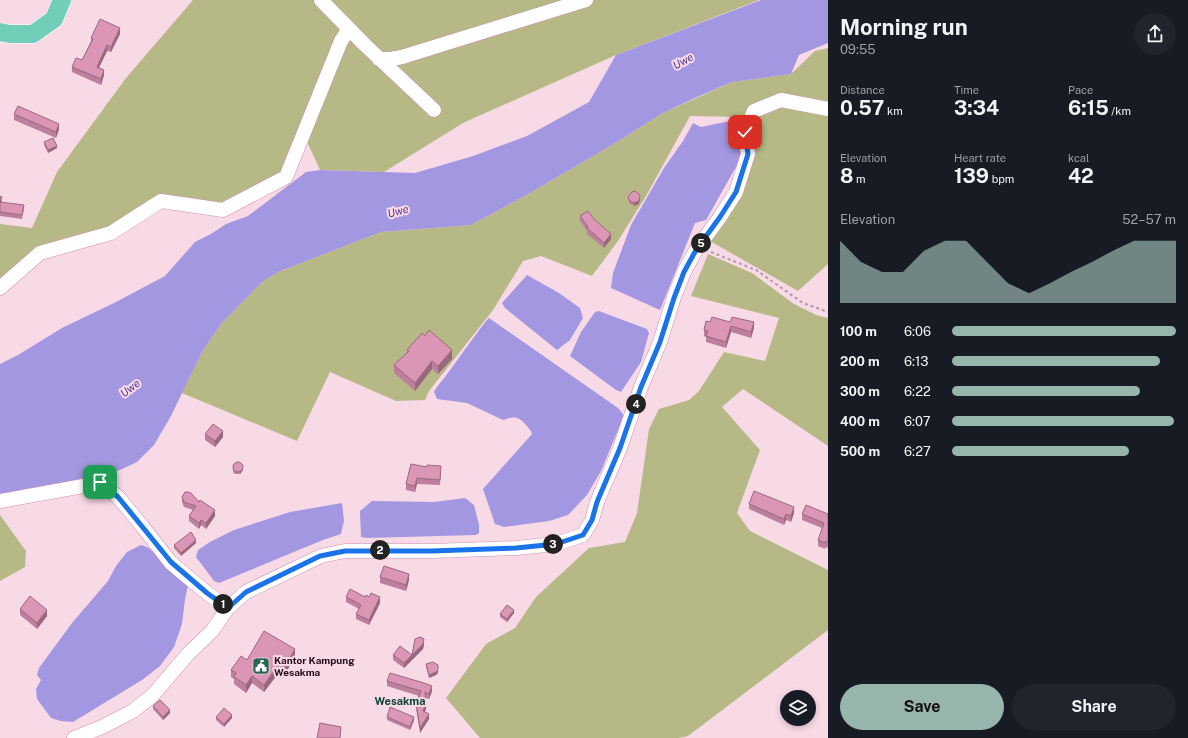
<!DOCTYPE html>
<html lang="en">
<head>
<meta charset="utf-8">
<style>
	:root { --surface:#171b24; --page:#20242c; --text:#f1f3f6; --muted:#9ea1a6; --accent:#97b4ad }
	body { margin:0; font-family:"Public Sans",sans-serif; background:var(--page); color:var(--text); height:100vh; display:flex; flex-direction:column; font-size:15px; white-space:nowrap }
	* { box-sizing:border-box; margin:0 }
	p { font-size:13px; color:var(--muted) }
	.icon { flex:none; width:22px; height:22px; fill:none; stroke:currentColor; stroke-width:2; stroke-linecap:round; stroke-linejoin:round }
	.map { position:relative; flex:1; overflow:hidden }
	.panel { display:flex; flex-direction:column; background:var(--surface); width:360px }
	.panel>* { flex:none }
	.tools { position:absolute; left:780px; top:690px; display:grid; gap:8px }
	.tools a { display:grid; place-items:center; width:36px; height:36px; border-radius:50%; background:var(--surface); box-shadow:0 2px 6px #0003; font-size:20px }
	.pin { position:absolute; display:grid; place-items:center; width:34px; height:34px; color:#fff; margin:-17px; border-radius:8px; box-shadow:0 2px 6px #0006 }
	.km { position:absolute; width:20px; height:20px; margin:-10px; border-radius:50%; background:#222; color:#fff; font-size:11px; line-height:20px; text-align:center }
	.round { display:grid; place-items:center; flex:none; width:42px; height:42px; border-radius:21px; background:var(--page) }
	.headline { display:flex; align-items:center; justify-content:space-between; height:68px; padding:0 12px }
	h1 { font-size:22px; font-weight:700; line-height:30px }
	.metrics { display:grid; grid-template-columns:repeat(3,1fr); gap:6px; height:68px; padding:4px 12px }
	.metrics div { display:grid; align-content:center }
	.metrics b { font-size:20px; font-weight:700 }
	.metrics small { font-size:11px; font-weight:400 }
	.metrics p { font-size:11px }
	.chart { height:112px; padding:8px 12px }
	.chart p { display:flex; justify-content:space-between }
	.chart svg { width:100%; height:72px; margin-top:4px; fill:var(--accent); opacity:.7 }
	.action { display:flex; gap:8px; margin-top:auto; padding:8px 12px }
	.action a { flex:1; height:46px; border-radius:24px; background:var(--accent); color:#111; font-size:16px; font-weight:700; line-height:46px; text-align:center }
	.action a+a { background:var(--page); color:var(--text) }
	ul { padding:0 12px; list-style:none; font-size:13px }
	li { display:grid; grid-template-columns:64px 48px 1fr; align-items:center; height:30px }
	li i { height:10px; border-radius:5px; background:var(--accent) }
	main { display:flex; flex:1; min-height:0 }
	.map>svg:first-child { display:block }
</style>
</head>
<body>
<main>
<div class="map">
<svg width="828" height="738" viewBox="0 0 828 738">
	<rect width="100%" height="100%" fill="#f8dae7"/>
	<path fill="#b6b985" d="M193 0H759L616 55 463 123 384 172 320 170 304 135 286 177 224 210 161 201 111 233 40 253 0 288V224L32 228 57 172 126 78Z
		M828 48V264L798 291 701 236 756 154 744 117 690 116 646 196 618 241 592 276 541 256 523 261 493 310 429 391 425 400 396 401 330 372 297 441 182 393 202 352 221 324 262 282 278 272 381 232 471 225 523 197 612 145 663 113 732 82 791 74 815 51Z
		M708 254 752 273 794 304 816 315 828 318V446L743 389 722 407 760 450 737 513 750 531 828 570V630L688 736 679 738H480L446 698 486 644 515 628 536 597 589 548 625 542 637 513 649 429 659 409 689 400 699 391 724 352 765 361 779 318 691 296Z
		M0 515 26 551 25 567 0 581Z"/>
	<path fill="#a397e1" d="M761 0H828V43L799 55 791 74 732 82 697 97 663 113 612 145 523 197 471 225 381 232 278 272 262 282 221 324 202 352 171 416 154 445 137 462 120 470 67 482 0 494V364L18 355 62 328 116 302 165 276 195 242 211 234 226 224 248 216 306 172 320 170 415 173 473 156 527 136 589 102 616 55Z
		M740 119 742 129 733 143 745 151 706 220 695 223 660 310 611 288 613 273 631 225 664 168 683 141 693 123 701 127Z
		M527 275 559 293 580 308 583 318 570 340 557 350 505 308 502 303Z
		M599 311 647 329 649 333 641 362 621 392 616 390 570 356 581 332 595 312Z
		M489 318 618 408 623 414V418L601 471 587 495 568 515 549 521 504 527 495 524 483 489 532 434C531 430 529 429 527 426 518 416 515 416 503 420L467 403 437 399 434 392C437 386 441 382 445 377 459 358 472 339 486 321Z
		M465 498 474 505 479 525V533L476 535 367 538 361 537 360 511 372 501 434 502Z
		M342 503 344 521 341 534 323 540 219 583 214 581 196 557 198 550 210 542 234 530 290 512Z
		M141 545 147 547 176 570 188 585 185 599 182 624 174 647 160 666 142 680 73 722 61 721 51 718 37 699 36 689 41 680 37 675 39 668 72 623 108 581 116 566 127 552Z"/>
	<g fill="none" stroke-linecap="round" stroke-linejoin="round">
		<defs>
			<path id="minor" d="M321 0 365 45 434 110
				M379 59H391L402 57 586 0
				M0 288 40 253 111 233 161 201 223 210 286 177 341 41 349 29
				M0 501 100 483 118 497 142 526 171 563 207 593 228 608
				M74 738 102 727 133 711 153 695 188 654 212 631 228 608 246 592 321 556 345 551H432L516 548 556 544 583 535 592 520 597 502 620 448 641 387 660 342 674 297 684 272 696 250 720 217 736 192 748 154 745 132 754 111 781 100 828 109"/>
			<path id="major" d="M0 32 10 34H33L54 19 62 0"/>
		</defs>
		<use href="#minor" stroke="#d48eae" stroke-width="15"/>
		<use href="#major" stroke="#fff" stroke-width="19"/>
		<path stroke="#b598a5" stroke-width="2" stroke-dasharray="3 3" stroke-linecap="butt" d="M711 252 756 270 803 303 828 312"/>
		<use href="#minor" stroke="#fff" stroke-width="14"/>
		<use href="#major" stroke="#70ceb9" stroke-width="18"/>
	</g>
	<path fill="#bc809c" d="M120 34 111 52 107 51 99 67 104 75 101 85 72 72V67L82 60 91 41V38Z
		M14 114 59 129 56 138 14 120Z
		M44 142 57 148 48 153 44 145Z
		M0 196 2 201V202L24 209 22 219 0 216Z
		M628 197 639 204 634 206 629 203Z
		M580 216 594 219 611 239 604 248 587 234V231L580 221Z
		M710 322H730L754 328 751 338 731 332 726 348 706 342V337L704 336V330Z
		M425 336 452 359 438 374 432 369 415 391 394 373V365L407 353V350Z
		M205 434 223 437 215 447 205 440Z
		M233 464 243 470 240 474H235L233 472Z
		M411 464 441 472 440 485 417 484 415 492 406 490V484Z
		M182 497 199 502 215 516 206 529 201 525 199 529 189 521V516L193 510 184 507 182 502Z
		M749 504 794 513 791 522 786 520 784 525 749 509Z
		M802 514H828V548L826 547 825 549 818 546V540L822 528 802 520Z
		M196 543 181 556 174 548V545Z
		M380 577 409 580 406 591 380 583Z
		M346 597H369L380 603 369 625 356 619V614L359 609 346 602Z
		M20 609 47 616 37 629 20 615Z
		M514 613 507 622 500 617V614Z
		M424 645 423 649 404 668 393 660V655H412Z
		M295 656 283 678 277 675 264 692 252 683 246 693 234 684V679L231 677V670L247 660Z
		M426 664 438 673 436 675 429 678 426 667Z
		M387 681 432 691 429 699 425 698 426 709 425 712 429 719 420 733 416 708V703L419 696 387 686Z
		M153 706 170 713 163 720 153 709Z
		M216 717 232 718 224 727 216 720Z
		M387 717 414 720 410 730 387 720Z"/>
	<path fill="#99687f" d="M120 28V34L111 52V47Z
		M107 45V51L97 72V67Z
		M104 70V75L101 85V79Z
		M59 124V129L56 138V132Z
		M57 146V148L48 153V150Z
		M640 198 639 204 634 206V203Z
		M611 234V239L604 248V243Z
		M754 322V328L751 338V332Z
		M731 326V332L726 348V342Z
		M452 350V359L438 374V366Z
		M432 361V369L415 391V383Z
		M223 431V437L215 447V441Z
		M243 467V470L240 474V471Z
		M417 478V484L415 492V486Z
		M794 507V513L791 522V516Z
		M215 510V516L206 529V523Z
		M786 514V520L784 525V519Z
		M201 520V525L199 529V523Z
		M196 540V543L181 556V553Z
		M409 574V580L406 591V585Z
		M380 597V603L369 625V620Z
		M47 610V616L37 629V623Z
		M514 610V613L507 622V619Z
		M424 639V645L423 649 404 668V663L423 644Z
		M295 649V656L283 678V670Z
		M277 667V675L264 692V685Z
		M438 670V673L436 675 429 678V675Z
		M252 676V683L246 693V685Z
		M432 686V691L429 699V694Z
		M426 704V709L423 716V711Z
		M170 710V713L163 720V717Z
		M429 714V719L420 733V728Z
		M232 715V718L224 727V724Z
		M414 717V720L410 730V727Z"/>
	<path fill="#db95b5" stroke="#99687f" d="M100 19 120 28 111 47 107 45 97 67 104 70 101 79 72 67 76 58 82 60 93 39 91 38Z
		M18 106 59 124 56 132 14 114Z
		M53 138 57 146 48 150 44 142Z
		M635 191 640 195 639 201 634 203 629 200 628 197 632 192Z
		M0 196 2 197 0 202 24 205 22 215 0 212Z
		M588 211 594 219 611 234 604 243 587 228 588 227 580 216Z
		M712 317 730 322 732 317 754 322 751 332 731 326 726 342 706 336 708 331 704 330 706 321 710 322Z
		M429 330 452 350 438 366 432 361 415 383 394 365 409 351 407 350 422 333 425 336Z
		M213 424 223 431 215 441 205 434Z
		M233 467a5 5 0 1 1 10 0a5 5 0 1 1-10 0Z
		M411 464 427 467V465L441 466 440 480 417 478 415 486 406 484Z
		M754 491 794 507 791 516 786 514 784 519 749 504Z
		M185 492H188L191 493 199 502 200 500 215 510 206 523 201 520 199 523 189 516 196 506 184 502 182 497Z
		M806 505 828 514V542L826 541 825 543 818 540 824 523 802 514Z
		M191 532 196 540 181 553 174 545Z
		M384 566 409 574 406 585 380 577Z
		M350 589 365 597 366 595 369 597 371 593 380 597 369 620 356 614 361 605 346 597Z
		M30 596 47 610 37 623 20 609Z
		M507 605 514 610 507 619 500 614Z
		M264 631 295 649 283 670 277 667 264 685 252 676 246 685 234 677 236 673 231 670 241 656 247 660Z
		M420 637 424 639 423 644 404 663 393 655 400 646 412 655 415 639Z
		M433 662 438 665V670L436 672 429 675 426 664Z
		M390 673 424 683 432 686 429 694 425 692 426 704 423 711 429 714 420 728 416 703 421 691 387 681Z
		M160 700 170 710 163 717 153 706Z
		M390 707 414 717 410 727 387 717Z
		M224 708 232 715 224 724 216 717Z
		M320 723 341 727 340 738H317Z"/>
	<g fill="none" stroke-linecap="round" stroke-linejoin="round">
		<defs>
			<path id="route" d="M100 482 118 497 171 562 207 593 228 608 246 592 320 556 345 551H432L516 548 556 544 583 535 592 520 597 502 620 448 641 387 660 342 674 298 684 272 696 250 720 217 736 192 748 154 745 132"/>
		</defs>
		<use href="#route" stroke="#fff" stroke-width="8"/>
		<use href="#route" stroke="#1a73e8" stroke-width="5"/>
	</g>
	<defs>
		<symbol id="civic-square" viewBox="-11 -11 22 22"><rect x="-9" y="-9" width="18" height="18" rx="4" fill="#286754" stroke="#f8dae7"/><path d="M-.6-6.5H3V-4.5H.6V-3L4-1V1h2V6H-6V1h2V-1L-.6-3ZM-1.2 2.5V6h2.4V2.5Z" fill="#fff"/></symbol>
	</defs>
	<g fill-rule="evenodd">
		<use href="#civic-square" x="251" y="656" width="20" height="20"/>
	</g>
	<g text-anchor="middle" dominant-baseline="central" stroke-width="4" stroke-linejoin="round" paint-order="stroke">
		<g font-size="10" font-weight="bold" fill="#230a17" stroke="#f8dae7" text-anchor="start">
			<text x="274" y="660">Kantor Kampung<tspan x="274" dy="12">Wesakma</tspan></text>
		</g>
		<g font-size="11" font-style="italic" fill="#503b92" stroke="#f8dae7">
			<text transform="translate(683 61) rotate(-29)">Uwe</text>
			<text transform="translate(398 211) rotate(-15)">Uwe</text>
			<text transform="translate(130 388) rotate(-38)">Uwe</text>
		</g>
		<g font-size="11" font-weight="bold" fill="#0e4335" stroke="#f8dae7">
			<text x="400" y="701">Wesakma</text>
		</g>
	</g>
</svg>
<div class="tools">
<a><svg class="icon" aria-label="layers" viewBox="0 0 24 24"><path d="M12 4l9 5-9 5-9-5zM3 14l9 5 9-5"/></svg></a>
</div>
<div class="pin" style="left:100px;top:482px;background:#1e9e55"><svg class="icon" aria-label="arrive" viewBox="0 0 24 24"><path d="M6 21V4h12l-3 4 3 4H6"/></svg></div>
<div class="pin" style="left:745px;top:132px;background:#d93025"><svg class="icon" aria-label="check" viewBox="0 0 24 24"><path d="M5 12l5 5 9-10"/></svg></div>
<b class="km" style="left:223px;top:604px">1</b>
<b class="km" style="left:380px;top:550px">2</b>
<b class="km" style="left:553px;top:544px">3</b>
<b class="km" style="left:636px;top:404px">4</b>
<b class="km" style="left:701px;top:243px">5</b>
</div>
<section class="panel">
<div class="headline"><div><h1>Morning run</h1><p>09:55</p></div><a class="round"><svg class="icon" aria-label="share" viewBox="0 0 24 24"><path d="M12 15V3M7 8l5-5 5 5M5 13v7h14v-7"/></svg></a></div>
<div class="metrics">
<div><p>Distance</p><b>0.57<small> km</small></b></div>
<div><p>Time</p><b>3:34</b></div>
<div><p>Pace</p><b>6:15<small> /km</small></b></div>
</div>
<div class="metrics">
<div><p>Elevation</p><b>8<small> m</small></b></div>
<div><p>Heart rate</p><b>139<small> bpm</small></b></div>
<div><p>kcal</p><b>42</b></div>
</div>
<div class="chart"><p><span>Elevation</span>52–57 m</p>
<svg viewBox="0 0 160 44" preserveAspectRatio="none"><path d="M0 44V6L10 19L20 25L30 25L40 12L50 6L60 6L70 19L80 32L90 38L100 32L110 25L120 19L130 12L140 6L150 6L160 6V44z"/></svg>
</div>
<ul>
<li><b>100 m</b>6:06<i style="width:100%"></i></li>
<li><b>200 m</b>6:13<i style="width:93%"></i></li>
<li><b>300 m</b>6:22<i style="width:84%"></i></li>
<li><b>400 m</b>6:07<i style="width:99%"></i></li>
<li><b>500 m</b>6:27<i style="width:79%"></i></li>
</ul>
<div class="action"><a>Save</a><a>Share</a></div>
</section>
</main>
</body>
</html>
